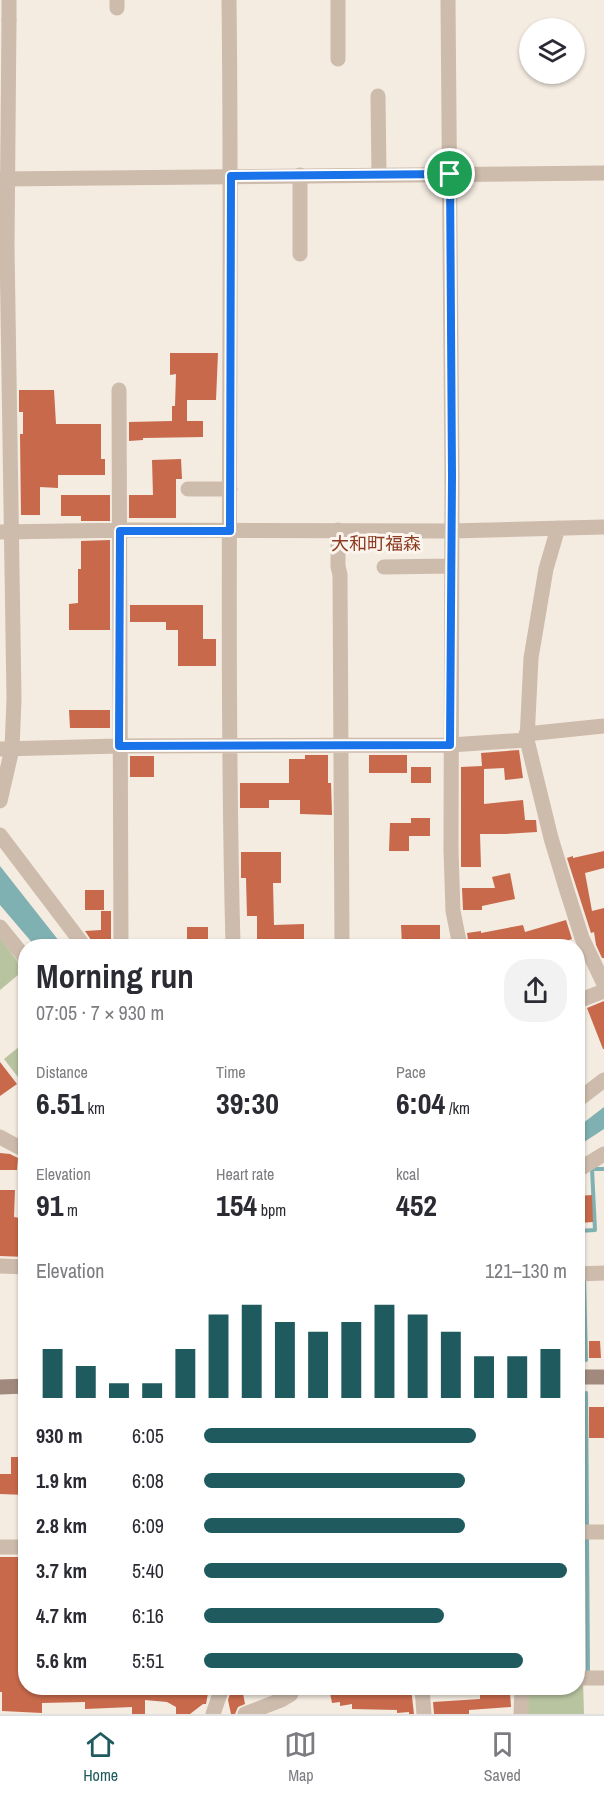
<!DOCTYPE html>
<html lang="en">
<head>
<meta charset="utf-8">
<style>
	:root { --surface:#fff; --page:#f2f2f3; --text:#2b2b33; --muted:#7c7c81; --line:#e1e1e2; --accent:#1f5a5e }
	body { margin:0; font-family:"Archivo Narrow","Noto Sans JP",sans-serif; background:var(--page); color:var(--text); height:100vh; display:flex; flex-direction:column; font-size:22px; white-space:nowrap }
	* { box-sizing:border-box; margin:0 }
	p { font-size:20px; color:var(--muted) }
	.icon { flex:none; width:33px; height:33px; fill:none; stroke:currentColor; stroke-width:2; stroke-linecap:round; stroke-linejoin:round }
	.map { position:relative; flex:1; overflow:hidden }
	.details { position:absolute; left:18px; top:939px; width:567px; height:756px; display:flex; flex-direction:column; background:var(--surface); border-radius:24px; box-shadow:0 2px 4px #0004 }
	.details>* { flex:none }
	.buttons { position:absolute; left:519px; top:18px; display:grid; gap:12px }
	.buttons a { display:grid; place-items:center; width:66px; height:66px; border-radius:50%; background:var(--surface); box-shadow:0 2px 4px #0004; font-size:30px }
	.pin { position:absolute; display:grid; place-items:center; width:51px; height:51px; color:#fff; margin:-26px; border:3px solid #fff; border-radius:50%; box-shadow:0 2px 6px #0007 }
	.round { display:grid; place-items:center; flex:none; width:63px; height:63px; border-radius:24px; background:var(--page) }
	.summary { display:flex; align-items:center; justify-content:space-between; height:102px; padding:0 18px }
	h1 { font-size:33px; font-weight:700; line-height:45px }
	.figures { display:grid; grid-template-columns:repeat(3,1fr); gap:9px; height:102px; padding:6px 18px }
	.figures div { display:grid; align-content:center }
	.figures b { font-size:30px; font-weight:700 }
	.figures small { font-size:16px; font-weight:400 }
	.figures p { font-size:16px }
	.chart { height:168px; padding:12px 18px }
	.chart p { display:flex; justify-content:space-between }
	.chart svg { width:100%; height:108px; margin-top:6px; stroke:var(--accent); stroke-width:6 }
	ul { padding:0 18px; list-style:none; font-size:20px }
	li { display:grid; grid-template-columns:96px 72px 1fr; align-items:center; height:45px }
	li i { height:15px; border-radius:8px; background:var(--accent) }
	.tab-bar { display:flex; justify-content:space-around; align-items:center; height:84px; border-top:2px solid var(--line); background:var(--surface); font-size:16px; color:var(--muted) }
	.tab-bar a { display:grid; justify-items:center; gap:3px }
	.tab-bar .active { color:var(--accent) }
	.map>svg:first-child { display:block }
</style>
</head>
<body>
<div class="map">
<svg width="604" height="1714" viewBox="0 0 604 1714">
	<rect width="100%" height="100%" fill="#f4ebe1"/>
	<path fill="#b8c4a0" d="M0 938 24 970 0 990Z
		M25 1042V1078L21 1081 4 1059Z
		M578 1682H583L584 1714H527V1688H578Z"/>
	<path fill="#7fb0b2" d="M0 866 63 946H35L0 905Z
		M604 1107V1129L578 1146V1127Z"/>
	<g fill="none" stroke-linecap="round" stroke-linejoin="round">
		<path stroke="#7fb0b2" stroke-width="4" d="M578 1231 595 1230 592 1169H604
			M584 1279 586 1360
			M586 1393 587 1525
			M587 1536 588 1674"/>
	</g>
	<path fill="#c8694b" d="M170 353H218L216 400H187V421H203V437L143 438V440L129 441V422L172 421V406H175L176 374 170 375Z
		M19 390H54L56 424H101V459H105V475H58V488L40 487V515H21L20 434H23V412H19Z
		M181 459 182 479H176V518H129V495H153L152 460Z
		M61 495H110V521H81V516H61Z
		M110 540V630H69V604L78 603V569H81V541Z
		M130 605H203V639H216V666H178V630H166V622H130Z
		M69 710H110V728H70Z
		M519 750 523 778 505 780 504 768 484 769V804L523 800 525 820H536L537 832 505 834H480L481 867H461V767L482 766 481 753Z
		M305 755H328V783H331L332 815 300 814V800H269V808H240V783H289V759H305Z
		M369 755H407V773H369Z
		M130 756H154V777H130Z
		M411 767H431V783H411Z
		M411 818H430V836H409V851H389L390 823H411Z
		M604 851V868L585 873 592 911 604 908V958H602L596 945 594 932 591 933 567 858 573 856V858Z
		M241 852H281V883H273L274 925 304 924V945L257 946V916H247L246 878H241Z
		M510 873 515 899 482 906V910H463L462 888H495L492 877Z
		M85 890H104V910H85Z
		M101 911H111V942L93 943 85 931 101 930Z
		M566 920 572 939 553 946H530L529 942 507 946H501V945L469 946 467 933 481 931V933L523 925 525 932Z
		M401 925H440V945H402Z
		M187 927H208V945H187Z
		M604 1001V1049H603L587 1008Z
		M0 1062 17 1084 0 1096Z
		M0 1153 10 1154 18 1158 17 1170H0Z
		M0 1190H15L14 1217 26 1219V1257L0 1256Z
		M592 1195 593 1222 579 1223 578 1196Z
		M589 1341H600L601 1358H589Z
		M589 1407H604V1438H589Z
		M11 1457H26V1495L0 1494V1474H11Z
		M0 1557H26V1688H93V1689L209 1688 206 1704H203L190 1714H176V1707L167 1702 145 1700V1714H132V1707L85 1709V1702L42 1703V1713L2 1711V1692H0Z
		M232 1688H242L245 1704 238 1707 235 1714H231L228 1700Z
		M329 1688H347L348 1694 369 1695 368 1688H411L414 1714H409V1712L397 1713V1710L352 1709V1704L340 1706V1702L332 1703Z
		M510 1693 511 1707 469 1710V1714H434L433 1702 480 1699V1695Z"/>
	<g fill="none" stroke-linecap="round" stroke-linejoin="round">
		<path stroke="#cdbbac" stroke-width="15" d="M9 0V20
			M117 0V8
			M229 0C233 315 225 631 233 946
			M448 0 452 477 451 850 453 911 460 946
			M338 59V0
			M378 96 379 175
			M300 175V254
			M119 390 121 946
			M188 489H230
			M558 528 546 569 531 658 527 740 551 838 567 891 582 938 604 984
			M338 530V566L340 575 342 946
			M0 532 131 530 451 531 604 527
			M384 567 451 566
			M526 734 604 726
			M0 749 119 746 450 745 527 740
			M0 835 84 946
			M0 927 26 959
			M578 1001 604 991
			M578 1100 604 1080
			M0 1137 26 1151
			M578 1170 604 1154
			M0 1266 26 1267
			M578 1274 604 1273
			M578 1532H604
			M0 1547H26
			M578 1678H604
			M422 1688 424 1714
			M213 1714 222 1688
			M245 1714 281 1700 291 1694 292 1688
			M521 1714 522 1688"/>
		<path stroke="#cdbbac" stroke-width="15" d="M0 179 604 173
			M0 801 12 749 14 699 7 246 9 20"/>
		<path stroke="#a18a7d" stroke-width="15" d="M578 1377H604
			M0 1387 26 1386"/>
	</g>
	<g fill="none" stroke-linecap="round" stroke-linejoin="round">
		<defs>
			<path id="route" d="M450 174 452 477 450 745 119 746 120 531H230L231 176Z"/>
		</defs>
		<use href="#route" stroke="#fff" stroke-width="12"/>
		<use href="#route" stroke="#1a73e8" stroke-width="8"/>
	</g>
	<g text-anchor="middle" dominant-baseline="central" stroke-width="6" stroke-linejoin="round" paint-order="stroke">
		<g font-size="18" fill="#8c3b22" stroke="#fbf5ee">
			<text x="376" y="543">大和町福森</text>
		</g>
	</g>
</svg>
<div class="buttons">
<a><svg class="icon" aria-label="layers" viewBox="0 0 24 24"><path d="M12 4l9 5-9 5-9-5zM3 14l9 5 9-5"/></svg></a>
</div>
<div class="pin" style="left:450px;top:174px;background:#1e9e55"><svg class="icon" aria-label="arrive" viewBox="0 0 24 24"><path d="M6 21V4h12l-3 4 3 4H6"/></svg></div>
<section class="details">
<div class="summary"><div><h1>Morning run</h1><p>07:05 · 7 × 930 m</p></div><a class="round"><svg class="icon" aria-label="share" viewBox="0 0 24 24"><path d="M12 15V3M7 8l5-5 5 5M5 13v7h14v-7"/></svg></a></div>
<div class="figures">
<div><p>Distance</p><b>6.51<small> km</small></b></div>
<div><p>Time</p><b>39:30</b></div>
<div><p>Pace</p><b>6:04<small> /km</small></b></div>
</div>
<div class="figures">
<div><p>Elevation</p><b>91<small> m</small></b></div>
<div><p>Heart rate</p><b>154<small> bpm</small></b></div>
<div><p>kcal</p><b>452</b></div>
</div>
<div class="chart"><p><span>Elevation</span>121–130 m</p>
<svg viewBox="0 0 160 44" preserveAspectRatio="none"><path d="M5 44V24M15 44V31M25 44V38M35 44V38M45 44V24M55 44V10M65 44V6M75 44V13M85 44V17M95 44V13M105 44V6M115 44V10M125 44V17M135 44V27M145 44V27M155 44V24"/></svg>
</div>
<ul>
<li><b>930 m</b>6:05<i style="width:75%"></i></li>
<li><b>1.9 km</b>6:08<i style="width:72%"></i></li>
<li><b>2.8 km</b>6:09<i style="width:72%"></i></li>
<li><b>3.7 km</b>5:40<i style="width:100%"></i></li>
<li><b>4.7 km</b>6:16<i style="width:66%"></i></li>
<li><b>5.6 km</b>5:51<i style="width:88%"></i></li>
</ul>
</section>
</div>
<nav class="tab-bar">
<a class="active"><svg class="icon" aria-label="home" viewBox="0 0 24 24"><path d="M3 11l9-7 9 7M6 9v11h12V9"/></svg>Home</a>
<a><svg class="icon" aria-label="map" viewBox="0 0 24 24"><path d="M3 6l6-2 6 2 6-2v14l-6 2-6-2-6 2zM9 4v14M15 6v14"/></svg>Map</a>
<a><svg class="icon" aria-label="saved" viewBox="0 0 24 24"><path d="M7 4h10v16l-5-4-5 4z"/></svg>Saved</a>
</nav>
</body>
</html>
